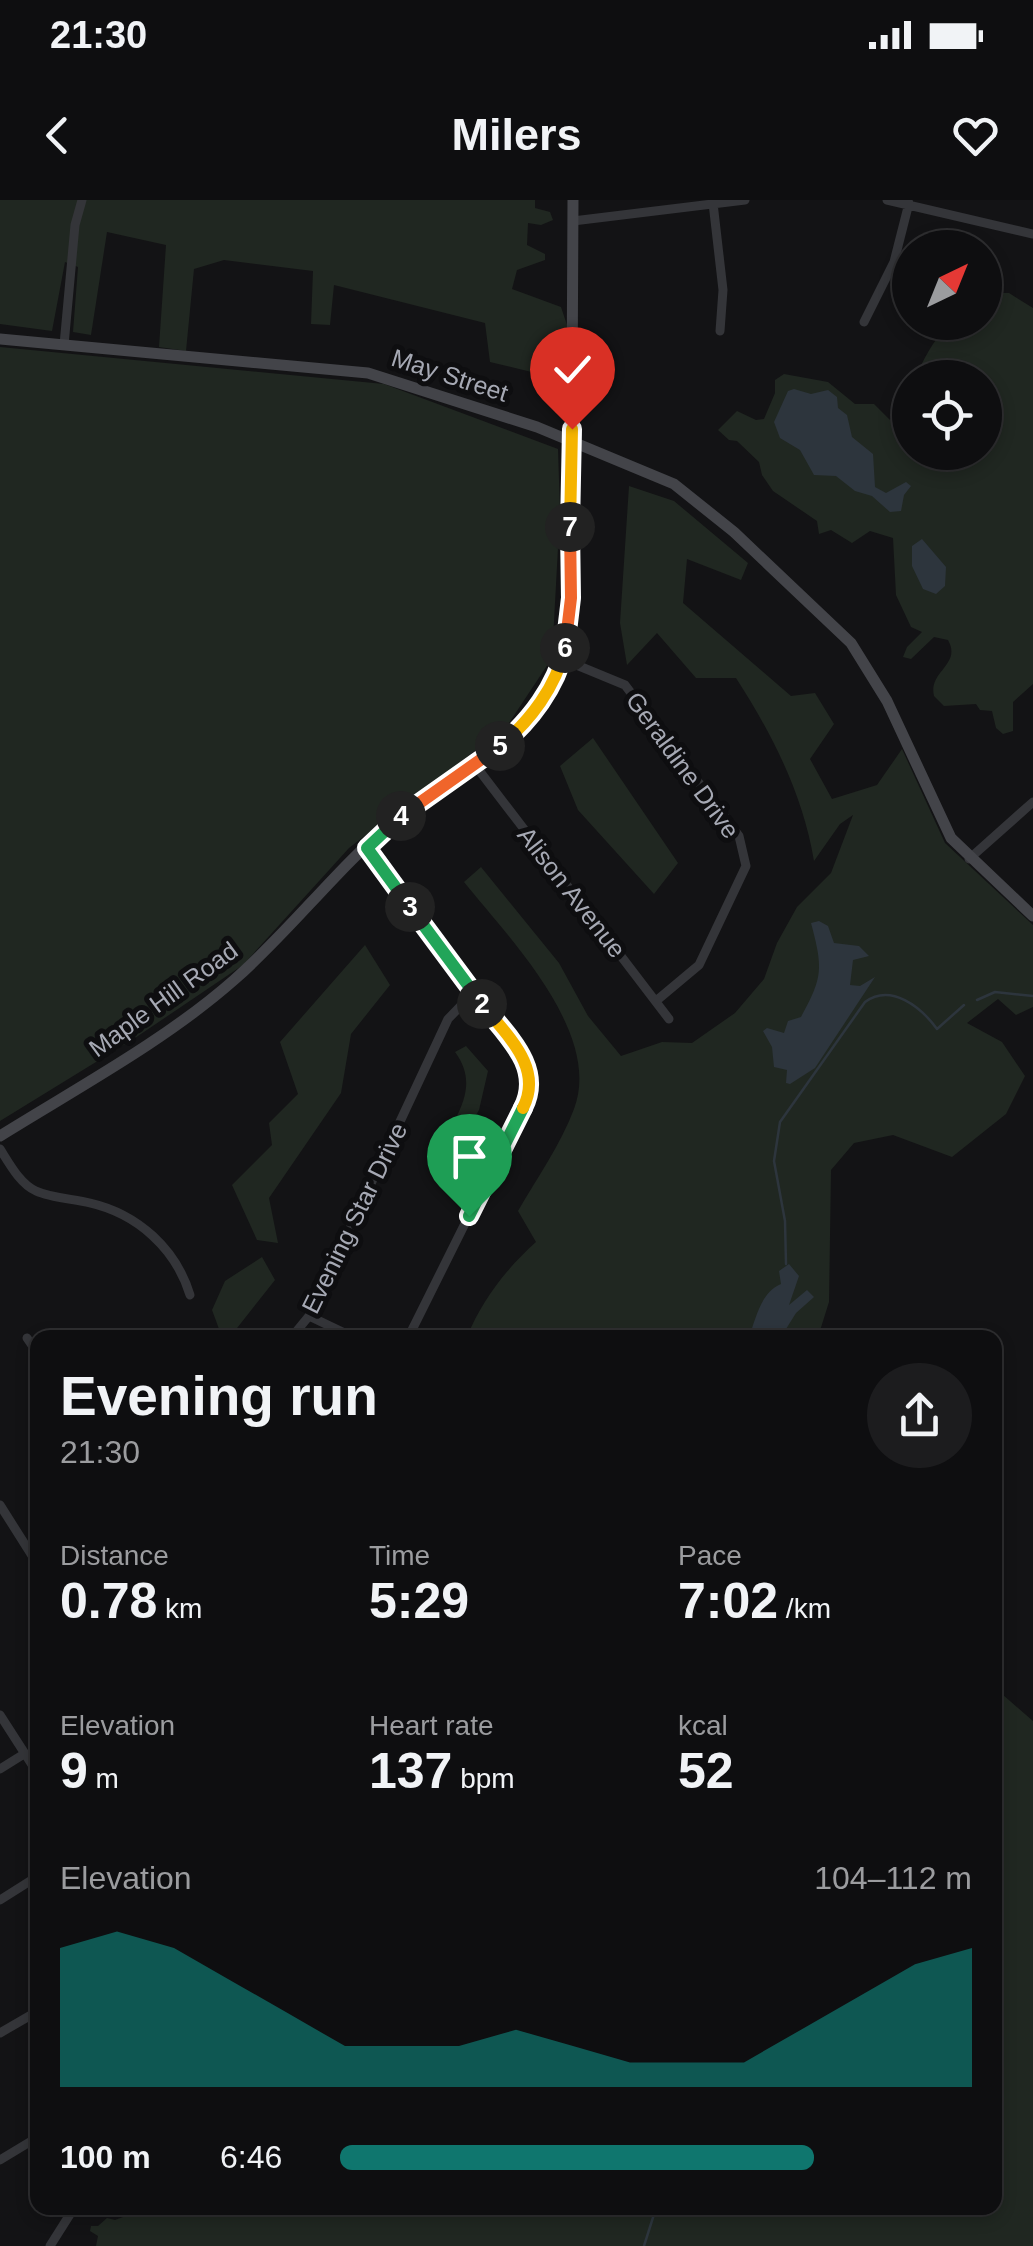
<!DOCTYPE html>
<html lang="en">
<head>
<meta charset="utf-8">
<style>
	:root { --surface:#0e0e10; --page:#1c1c1e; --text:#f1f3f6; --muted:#9b9c9f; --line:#2e2e30; --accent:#0f766e }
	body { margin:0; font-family:Helvetica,sans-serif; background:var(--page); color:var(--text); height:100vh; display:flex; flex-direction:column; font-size:38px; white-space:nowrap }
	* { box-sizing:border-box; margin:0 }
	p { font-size:32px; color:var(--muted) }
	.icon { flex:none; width:55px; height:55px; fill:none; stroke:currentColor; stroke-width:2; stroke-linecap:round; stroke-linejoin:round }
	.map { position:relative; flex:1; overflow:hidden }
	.details { position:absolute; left:30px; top:1130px; width:972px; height:885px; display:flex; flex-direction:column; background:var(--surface); border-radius:20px; box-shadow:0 5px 15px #0003,0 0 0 2px var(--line) }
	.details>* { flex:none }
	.needle { width:65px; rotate:43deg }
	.fabs { position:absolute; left:892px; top:30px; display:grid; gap:20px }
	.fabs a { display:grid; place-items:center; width:110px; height:110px; border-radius:50%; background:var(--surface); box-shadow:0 5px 15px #0003,0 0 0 2px var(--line); font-size:50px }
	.pin { position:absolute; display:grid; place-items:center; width:85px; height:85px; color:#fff; margin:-102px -42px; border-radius:50% 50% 50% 0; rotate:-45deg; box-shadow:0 0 10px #0007 }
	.pin .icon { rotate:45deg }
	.km { position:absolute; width:50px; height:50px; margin:-25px; border-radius:50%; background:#222; color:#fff; font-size:28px; line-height:50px; text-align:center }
	.round { display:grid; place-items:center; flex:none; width:105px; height:105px; border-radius:52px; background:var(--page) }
	.head { display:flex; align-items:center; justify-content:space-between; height:170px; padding:0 30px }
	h1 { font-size:55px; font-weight:700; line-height:75px }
	.figures { display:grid; grid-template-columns:repeat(3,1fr); gap:15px; height:170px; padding:10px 30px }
	.figures div { display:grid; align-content:center }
	.figures b { font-size:50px; font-weight:700 }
	.figures small { font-size:28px; font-weight:400 }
	.figures p { font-size:28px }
	.chart { height:280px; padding:20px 30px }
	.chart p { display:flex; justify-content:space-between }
	.chart svg { width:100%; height:180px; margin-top:10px; fill:var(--accent); opacity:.7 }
	ul { padding:0 30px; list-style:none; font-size:32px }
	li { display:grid; grid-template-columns:160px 120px 1fr; align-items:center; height:75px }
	li i { height:25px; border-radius:12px; background:var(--accent) }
	.status { display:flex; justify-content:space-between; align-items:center; height:70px; padding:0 50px; background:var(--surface); direction:ltr }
	.status svg { height:28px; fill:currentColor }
	header { display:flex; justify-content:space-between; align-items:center; height:130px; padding:0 30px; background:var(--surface); font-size:45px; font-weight:700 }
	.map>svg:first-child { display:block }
</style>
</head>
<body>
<div class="status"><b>21:30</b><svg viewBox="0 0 49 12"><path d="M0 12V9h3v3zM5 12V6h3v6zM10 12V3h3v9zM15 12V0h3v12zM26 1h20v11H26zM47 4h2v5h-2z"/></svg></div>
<header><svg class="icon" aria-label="back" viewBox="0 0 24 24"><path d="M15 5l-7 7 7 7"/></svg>Milers<svg class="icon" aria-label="heart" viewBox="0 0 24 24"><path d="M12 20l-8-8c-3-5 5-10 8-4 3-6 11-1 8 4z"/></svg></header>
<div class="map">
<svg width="1033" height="2046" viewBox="0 0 1033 2046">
	<rect width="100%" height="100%" fill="#131315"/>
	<path fill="#202721" d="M0 0H535V8L550 12 553 20 541 25 528 23 527 45 545 54V60L517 70 512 89 561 107 567 125 566 209 555 213 556 178 490 162 485 123 334 85 330 125 311 124 313 71 224 60 194 69 186 151 159 147 166 45 107 32 91 135 73 132 78 67 65 62 52 131 0 124Z
		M985 93H1009L1033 108V484L1013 502V531L1003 534 996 528 992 511 980 510 976 504 944 506 934 496C928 471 962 465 948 440L934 437 911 459 903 457 907 447 922 432 911 427 896 395 893 338 870 331 852 343 831 330 819 334 817 321 773 291 762 275 759 262 737 241 729 240 718 230 737 211 756 220 764 219 775 193V180L784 174 828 182 855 204H874L890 220 901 208 900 192 910 182V252H985V178L915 177C925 159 931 141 948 128L959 138 966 132 968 123 985 122Z
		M0 147 384 184 558 249 560 311 552 458 507 526 349 648 243 765 135 838 0 921Z
		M629 286 674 301 748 363 741 380 687 359 683 403 791 496 815 493 834 524 810 559 832 599 877 585 902 549 945 643 1033 725V807L1016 815 998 799 967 823 1002 842 1025 876 1006 914 952 957 893 935 854 943 831 970 829 1102 818 1137H467C482 1100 506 1069 536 1042L518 1011C537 978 561 944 574 909 603 833 508 737 464 682L481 667 559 763 588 816 621 856 662 842 692 843 735 813 764 779 777 743 797 707 831 673 853 615 840 624 814 661C803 594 772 534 736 478H696L657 433 627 465 620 423Z
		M593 538 678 663 654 694 578 610 560 566Z
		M365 745 390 785 351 834 341 893 269 998 278 1043 257 1040 232 985 272 945 269 923 298 894 280 842Z
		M466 846 488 871 479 910 450 959 436 954C454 919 482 888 455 852Z
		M262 1057 275 1080 230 1137H222L212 1110 225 1081Z
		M995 1488 1033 1521V2046H96L98 2036 90 2031 91 2026H98L107 2018 115 2020 123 2017 122 2008H995Z"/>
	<path fill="#2d353d" d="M794 189 811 194 828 190 837 197 838 208 847 215 852 237 873 254 875 287 886 293 906 282 911 286 904 295 901 311 890 312 872 296 855 291 836 276 814 275 800 250 780 238 774 222 788 191Z
		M922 339 946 367 945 386 936 394 923 389 912 366V346Z
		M819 721 828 726 834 743 859 746 869 756 853 760 850 785 860 786 875 777 815 868 790 884 786 883 787 870 774 867 772 847 763 831 767 828 784 833 788 821 801 817C823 777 823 768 811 723Z
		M789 1064 799 1076 789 1105 807 1090 814 1097 796 1113 781 1137H749C756 1118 761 1092 781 1084L779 1071Z"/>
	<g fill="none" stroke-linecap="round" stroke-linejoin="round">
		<path stroke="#2d353d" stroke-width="2.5" d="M977 800 995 792 1033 796
			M786 1064 785 1021 774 961 780 922 865 802C891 783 921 807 937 829L964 805
			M644 2046 656 2008"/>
		<path stroke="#343539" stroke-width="9" d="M887 0 1033 34
			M713 3 723 90 720 131
			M573 21 745 0
			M864 122 894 62 909 3
			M64 145 75 25 82 0
			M562 459 625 485 739 636 746 666 699 765 656 801
			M475 565 669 819
			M367 648 526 861 530 893 408 1138
			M969 659 1033 602
			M0 949C9 963 20 984 36 991 51 998 74 999 90 1003 138 1014 176 1049 190 1095
			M309 1116 355 1138
			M27 1138 38 1154
			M291 1138 309 1116 448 819 473 793
			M0 1305 38 1365
			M0 1515 38 1574
			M0 1569 24 1554
			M0 1700 38 1676
			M0 1833 38 1811
			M0 1960 38 1937
			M50 2046 74 2008"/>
		<path stroke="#434449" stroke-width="11" d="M0 139 368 173 537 227 674 284 734 332 851 443 887 501 951 638 1033 716
			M0 936C77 888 166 840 234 780 291 730 338 667 396 619 441 583 500 559 534 512 560 476 568 441 571 398L573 0"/>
	</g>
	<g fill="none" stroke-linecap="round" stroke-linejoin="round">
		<defs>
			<path id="split-1" d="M469 1016 523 908"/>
			<path id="split-2" d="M482 804C506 835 544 867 523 908"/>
			<path id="split-3" d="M410 707 482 804"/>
			<path id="split-4" d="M401 616 367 648 410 707"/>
			<path id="split-5" d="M401 616 500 546"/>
			<path id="split-6" d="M500 546C530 521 556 487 565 448"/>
			<path id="split-7" d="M565 448 571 398 570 327"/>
			<path id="split-8" d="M570 327 572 229"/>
		</defs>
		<use href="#split-1" stroke="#fff" stroke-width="20"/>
		<use href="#split-2" stroke="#fff" stroke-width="20"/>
		<use href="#split-3" stroke="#fff" stroke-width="20"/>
		<use href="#split-4" stroke="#fff" stroke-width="20"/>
		<use href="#split-5" stroke="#fff" stroke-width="20"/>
		<use href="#split-6" stroke="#fff" stroke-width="20"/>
		<use href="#split-7" stroke="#fff" stroke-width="20"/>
		<use href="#split-8" stroke="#fff" stroke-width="20"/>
		<use href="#split-1" stroke="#22a559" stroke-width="12"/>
		<use href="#split-2" stroke="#f5b400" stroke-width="12"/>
		<use href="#split-3" stroke="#22a559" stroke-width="12"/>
		<use href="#split-4" stroke="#22a559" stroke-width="12"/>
		<use href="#split-5" stroke="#f0652b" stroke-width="12"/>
		<use href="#split-6" stroke="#f5b400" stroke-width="12"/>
		<use href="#split-7" stroke="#f0652b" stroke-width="12"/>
		<use href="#split-8" stroke="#f5b400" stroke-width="12"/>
	</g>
	<g text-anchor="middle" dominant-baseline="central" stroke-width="10" stroke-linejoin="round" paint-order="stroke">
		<g font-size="25" fill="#a6a9b4" stroke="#0e0e10">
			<text transform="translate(450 175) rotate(18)">May Street</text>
			<text transform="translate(683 565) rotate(54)">Geraldine Drive</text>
			<text transform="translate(572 692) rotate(52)">Alison Avenue</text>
			<text transform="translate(163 799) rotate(-36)">Maple Hill Road</text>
			<text transform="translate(354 1018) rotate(-64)">Evening Star Drive</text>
		</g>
	</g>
</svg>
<div class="fabs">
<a><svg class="needle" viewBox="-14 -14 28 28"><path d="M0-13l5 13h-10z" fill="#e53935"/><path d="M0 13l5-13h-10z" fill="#9b9c9f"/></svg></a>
<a><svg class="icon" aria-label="locate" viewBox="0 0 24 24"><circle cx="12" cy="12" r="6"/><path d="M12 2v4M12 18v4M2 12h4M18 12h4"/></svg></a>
</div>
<div class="pin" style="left:469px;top:1016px;background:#1e9e55"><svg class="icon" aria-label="arrive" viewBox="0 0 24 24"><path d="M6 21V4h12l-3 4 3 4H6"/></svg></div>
<div class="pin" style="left:572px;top:229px;background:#d93025"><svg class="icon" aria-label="check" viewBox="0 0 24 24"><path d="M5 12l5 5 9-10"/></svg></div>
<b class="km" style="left:482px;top:804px">2</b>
<b class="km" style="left:410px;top:707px">3</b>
<b class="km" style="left:401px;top:616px">4</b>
<b class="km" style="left:500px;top:546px">5</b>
<b class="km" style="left:565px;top:448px">6</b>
<b class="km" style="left:570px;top:327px">7</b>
<section class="details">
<div class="head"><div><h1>Evening run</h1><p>21:30</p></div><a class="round"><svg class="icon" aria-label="share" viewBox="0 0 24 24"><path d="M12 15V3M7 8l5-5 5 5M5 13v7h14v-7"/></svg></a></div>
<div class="figures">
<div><p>Distance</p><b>0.78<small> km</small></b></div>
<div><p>Time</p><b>5:29</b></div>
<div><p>Pace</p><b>7:02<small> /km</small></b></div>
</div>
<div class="figures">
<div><p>Elevation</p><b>9<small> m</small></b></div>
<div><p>Heart rate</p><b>137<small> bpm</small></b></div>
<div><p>kcal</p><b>52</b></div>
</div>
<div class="chart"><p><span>Elevation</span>104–112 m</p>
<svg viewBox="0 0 160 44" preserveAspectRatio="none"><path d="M0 44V10L10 6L20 10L30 18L40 26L50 34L60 34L70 34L80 30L90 34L100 38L110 38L120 38L130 30L140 22L150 14L160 10V44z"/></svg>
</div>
<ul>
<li><b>100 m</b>6:46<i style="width:75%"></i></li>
</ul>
</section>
</div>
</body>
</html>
